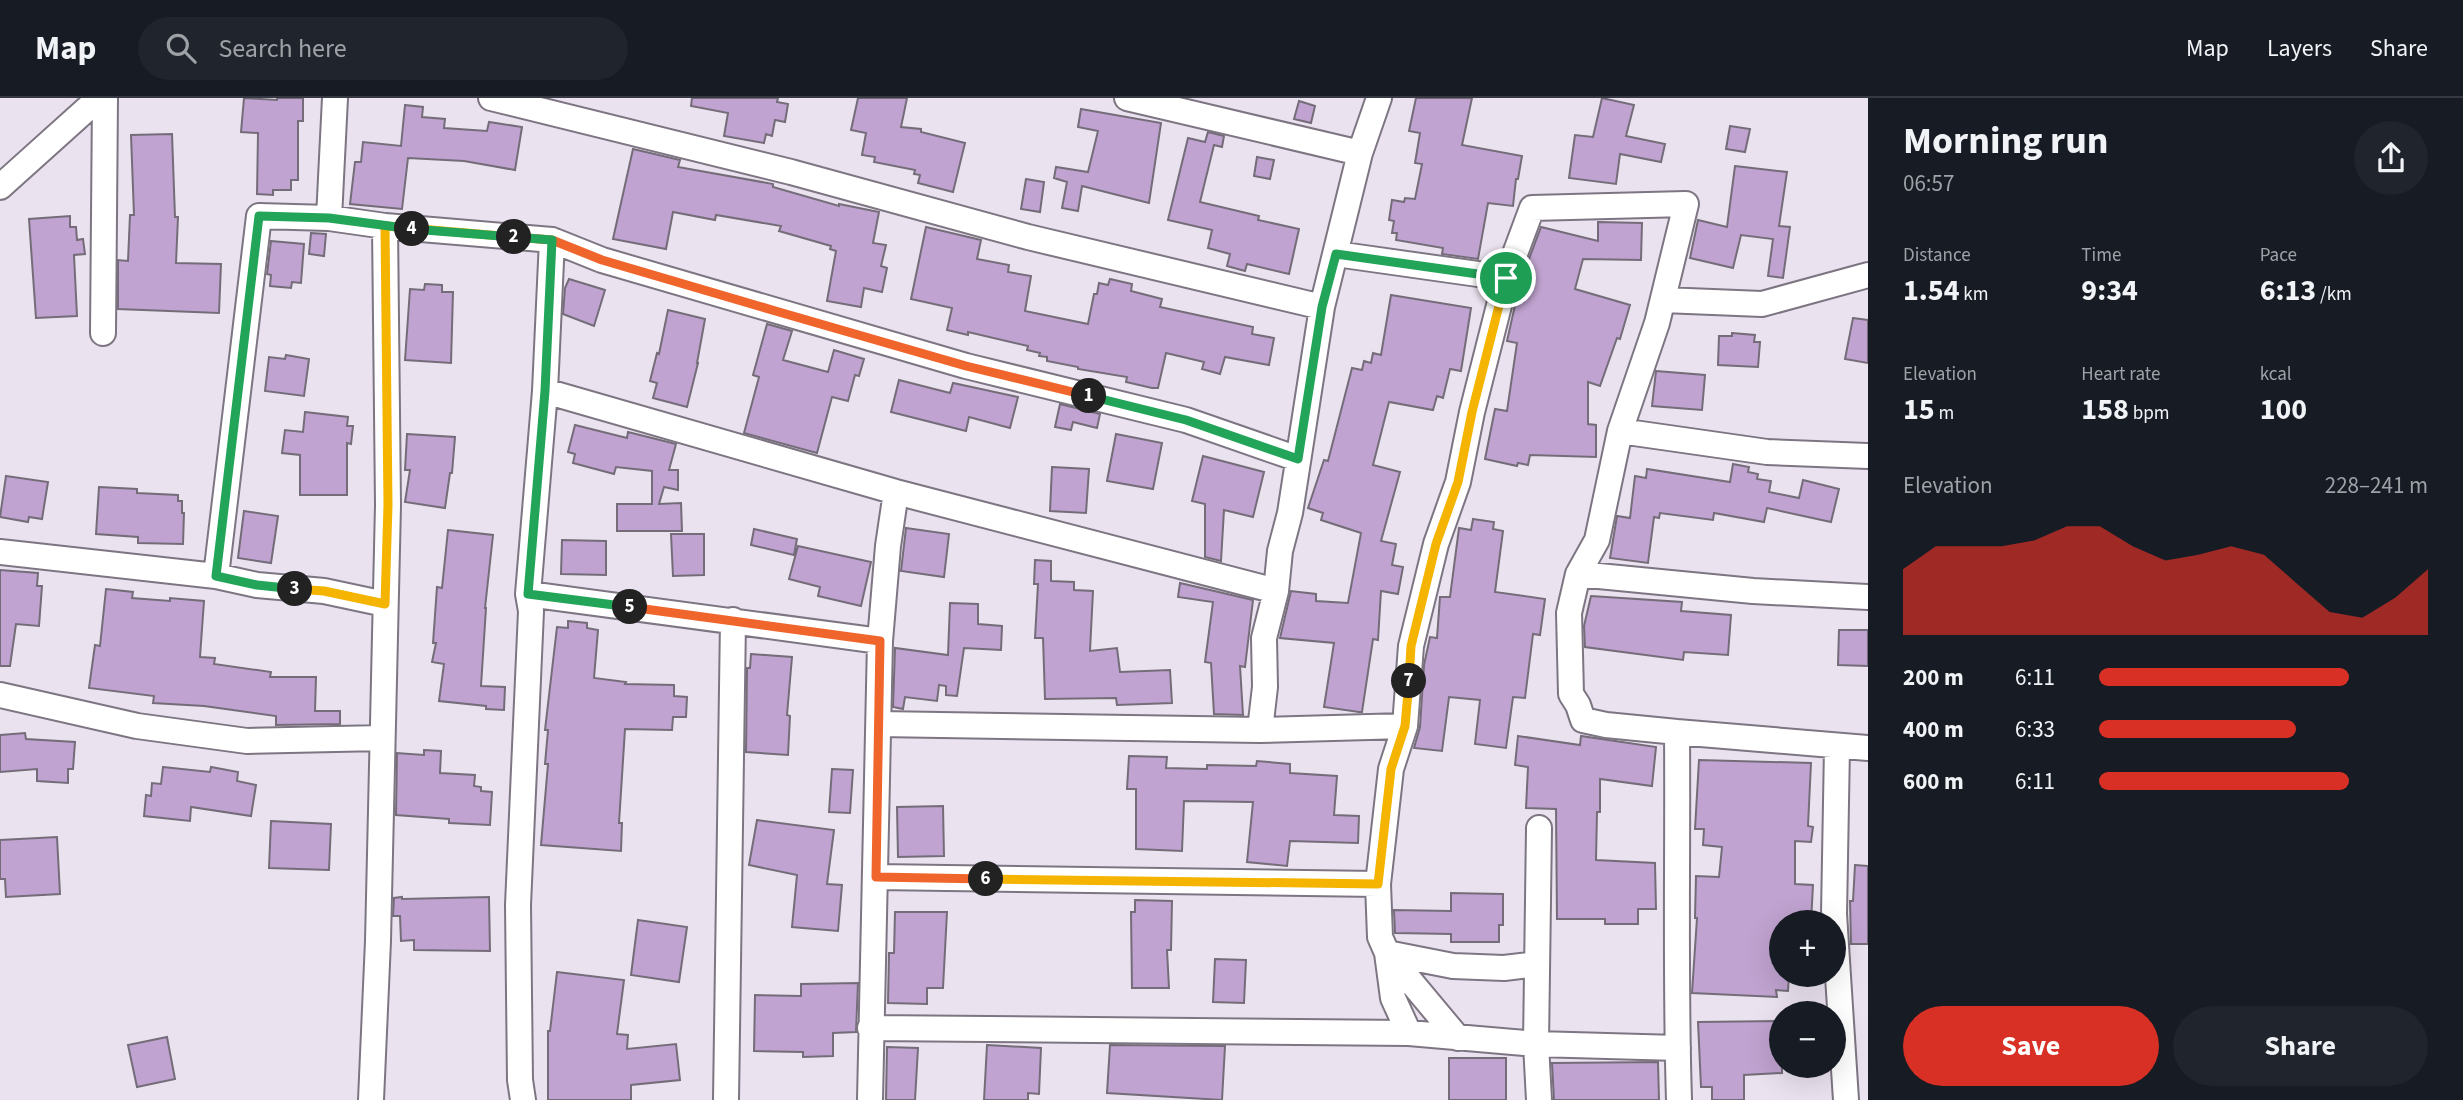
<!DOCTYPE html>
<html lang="en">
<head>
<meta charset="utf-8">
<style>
	:root { --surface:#171b24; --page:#20242c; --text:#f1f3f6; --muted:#9ea1a6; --line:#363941; --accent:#d93025 }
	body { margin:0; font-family:"Source Sans 3",sans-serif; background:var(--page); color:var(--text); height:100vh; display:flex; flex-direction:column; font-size:26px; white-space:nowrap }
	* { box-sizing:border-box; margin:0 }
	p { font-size:23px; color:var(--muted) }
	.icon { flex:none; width:38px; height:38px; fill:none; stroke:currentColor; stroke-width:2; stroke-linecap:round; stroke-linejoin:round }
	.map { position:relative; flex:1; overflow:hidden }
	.details { display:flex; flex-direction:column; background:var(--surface); width:595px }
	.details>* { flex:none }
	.fabs { position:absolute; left:1769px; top:812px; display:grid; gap:14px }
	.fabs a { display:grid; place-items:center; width:77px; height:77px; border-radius:50%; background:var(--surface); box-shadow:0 7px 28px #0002; font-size:35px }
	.pin { position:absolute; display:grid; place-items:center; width:60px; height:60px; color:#fff; margin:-30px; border:4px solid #fff; border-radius:50%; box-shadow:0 2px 7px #0007 }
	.km { position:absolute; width:35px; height:35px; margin:-18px; border-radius:50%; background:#222; color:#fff; font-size:19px; line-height:35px; text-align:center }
	.round { display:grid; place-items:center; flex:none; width:74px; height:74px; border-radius:37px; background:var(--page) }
	.head { display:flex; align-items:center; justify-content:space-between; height:119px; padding:0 35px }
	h1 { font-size:38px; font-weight:700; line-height:52px }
	.figures { display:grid; grid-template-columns:repeat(3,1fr); gap:10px; height:119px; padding:7px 35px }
	.figures div { display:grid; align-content:center }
	.figures b { font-size:30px; font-weight:700 }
	.figures small { font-size:19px; font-weight:400 }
	.figures p { font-size:19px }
	.chart { height:196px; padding:14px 35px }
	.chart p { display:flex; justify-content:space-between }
	.chart svg { width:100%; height:126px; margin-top:7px; fill:var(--accent); opacity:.7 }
	.button { display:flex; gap:14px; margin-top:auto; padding:14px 35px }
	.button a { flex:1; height:80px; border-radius:42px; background:var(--accent); color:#fff; font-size:28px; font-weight:700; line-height:80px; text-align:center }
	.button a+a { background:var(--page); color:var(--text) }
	ul { padding:0 35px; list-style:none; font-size:23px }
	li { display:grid; grid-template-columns:112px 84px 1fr; align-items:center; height:52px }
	li i { height:18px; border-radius:9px; background:var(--accent) }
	header { display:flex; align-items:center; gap:42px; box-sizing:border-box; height:98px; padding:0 35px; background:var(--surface); border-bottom:2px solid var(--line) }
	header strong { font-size:33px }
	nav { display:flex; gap:38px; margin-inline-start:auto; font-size:24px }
	.search { width:490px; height:63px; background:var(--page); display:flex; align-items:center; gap:18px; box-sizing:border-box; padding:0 24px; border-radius:38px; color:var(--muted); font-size:26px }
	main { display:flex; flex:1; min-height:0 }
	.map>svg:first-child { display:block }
</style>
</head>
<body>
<header>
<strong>Map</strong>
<div class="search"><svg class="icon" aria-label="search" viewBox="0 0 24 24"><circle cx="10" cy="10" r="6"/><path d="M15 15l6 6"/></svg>Search here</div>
<nav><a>Map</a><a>Layers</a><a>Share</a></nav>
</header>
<main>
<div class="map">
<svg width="1868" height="1002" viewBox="0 0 1868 1002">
	<rect width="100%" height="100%" fill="#ebe2f0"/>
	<path fill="#c0a3d0" stroke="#746d79" stroke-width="2" d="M244 0 277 2V0H303V23H298V82H291V92H273V97L257 96 258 35 241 34Z
		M692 0H778L777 4 788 6 785 24 775 22 772 38 766 36 764 45 724 38 728 15 691 8Z
		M858 0H907L901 29 921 31V34L965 45 953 94 918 85 920 77 914 76 915 72 874 64 875 59 862 57 866 35 851 32Z
		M1416 0H1472L1462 47 1522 58 1518 81H1516L1513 108 1488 105 1478 161 1442 156 1443 150 1396 142 1397 135H1392L1394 123 1389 122 1392 102 1404 104 1405 100 1415 101 1422 66 1415 65 1420 35 1409 33Z
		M1602 0 1634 7 1626 38 1665 46 1661 64 1620 56 1616 86 1569 80 1575 37 1593 39Z
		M1299 3 1315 8 1311 25 1294 21Z
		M405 7 423 9 422 19 445 21 444 30 487 33 489 24 522 29 515 72 464 63 408 60 402 111 350 106 355 64H361L363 44 401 48Z
		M1081 11 1161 25 1149 105 1082 88 1078 113 1062 110 1067 84 1054 80 1056 69 1088 74 1098 33 1078 29Z
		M1730 28 1750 31 1745 54 1726 51Z
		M1208 34 1224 38 1222 49 1214 47 1200 104 1259 118 1258 122 1299 131 1289 176 1247 166 1245 173 1227 168 1230 156 1208 150 1212 132 1168 122 1188 40 1205 44Z
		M172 36 175 119H178L176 165 221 166 219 215 118 211V162L128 163 130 117H134L131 37Z
		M633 51 680 62 678 69 773 86V89L839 108V106L879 114 873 145 886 147 881 168 887 170 882 194 864 190 861 209 827 203 836 153 830 151 831 148 779 133 781 128 716 117 715 122 673 114 666 151 613 141Z
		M1257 59 1274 62 1270 81 1254 78Z
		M1735 68 1787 74 1779 128 1790 129 1783 180 1768 178 1773 141 1741 137 1733 170 1690 160 1698 122 1727 129Z
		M1026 81 1044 84 1040 114 1021 111Z
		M70 118V129H76L77 142 83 141 85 156 74 157 77 218 36 220 29 121Z
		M1598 124 1642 125 1641 162 1583 161 1575 191 1630 207 1620 241 1617 240 1600 288 1588 284V326L1596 327V359L1530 357 1528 367 1518 365 1517 368 1485 361 1495 311 1507 313 1517 245 1507 243 1520 185 1541 129 1598 143Z
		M926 129 981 142 977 161 1009 167 1008 174 1031 178 1025 213 1088 226 1094 196H1097L1099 185 1108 187 1110 181 1132 186 1131 193 1162 201 1160 209 1253 229 1252 236 1274 240 1269 267 1225 259 1220 276 1202 271 1204 264 1166 255 1158 290H1152L1126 284 1127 279 1078 271V269L1047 263V259L1039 258 1040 255 1027 252 1028 248 968 234V237L947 232 952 210 911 201Z
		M311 135 326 136 324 158 309 156Z
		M271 143 304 146 301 185 292 184 291 190 270 188 271 177 267 176Z
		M569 181 605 192 594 228 563 216 565 190Z
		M425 186 442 187V194H453L451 265 405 262 410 191 424 192Z
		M1391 197 1471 210 1461 273 1450 271 1443 300 1437 298 1433 312 1389 304 1373 367 1400 374 1381 443 1396 446 1392 467 1403 469 1398 496 1381 493 1378 542 1373 541 1362 614H1359L1324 609 1334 545 1280 540 1291 493 1316 496V503L1348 505 1361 435 1321 422 1323 415 1308 410 1324 362 1328 363 1352 270 1362 272 1364 263 1371 265 1373 255 1381 257Z
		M668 212 705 221 697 265H698L687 309 653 300 657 285 650 283 657 255 659 256Z
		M1853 220 1868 222V265L1845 261Z
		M767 226 792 233 783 262 828 274 834 252 864 261 859 278 855 277 848 303 832 299 817 355 744 335 759 279 753 277Z
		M1732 235 1755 237 1754 244H1760L1758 269 1718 267 1719 238H1732Z
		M286 257 309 261 304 298 265 293 269 259 285 261Z
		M1656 273 1705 277 1702 312 1652 308Z
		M899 282 950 295 953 285 1018 299 1010 330 969 319 966 333 891 314Z
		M1060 306 1100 316 1097 330 1073 324 1071 332 1055 329Z
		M305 314 348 319 347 328H353L351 346 347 345V397H300V357L282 355 285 332 303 334Z
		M575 327 627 340 628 334 676 346 669 372H678V392L664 389 659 406 681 405 682 433H617V406H652V373L616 369 614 376 573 365 575 356 568 354Z
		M407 336 455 339 452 375H450L445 410 405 404 410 372H405Z
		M1116 336 1162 345 1153 391 1107 383Z
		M1203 358 1264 374 1253 419 1224 412 1221 463 1205 459V406L1192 403Z
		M1733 366 1749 369 1748 374 1758 376 1757 381 1771 383 1769 394 1799 400 1803 382 1839 391 1831 424 1767 410 1764 424 1714 415 1713 422 1660 415 1659 420 1654 419 1648 465 1610 460 1617 418 1630 420 1635 378 1646 380 1647 371 1730 384Z
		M1052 369 1089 371 1086 415 1050 413Z
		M6 378 48 384 42 421 29 419 28 424 0 419Z
		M99 389 137 391V395L178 397V403H182V415H184L183 446 138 445V439L96 436Z
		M244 413 278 418 271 465 238 460Z
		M1473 421 1494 424 1493 431 1503 433 1495 494 1545 501 1540 537 1533 536 1525 600 1513 599 1506 650 1475 646 1480 602 1449 599 1442 653 1414 650 1420 629 1424 567 1430 539 1437 540 1440 499H1450L1459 430 1471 432Z
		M906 430 949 436 944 479 901 473Z
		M754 431 797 441 794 457 751 447Z
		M448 432 493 437 485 510H486L481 588 505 589 504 612 486 611V608L439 603 444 566 432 564 436 545H433L437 489 442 490Z
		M671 436H704V477L673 478Z
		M562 442 606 443V477L561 476Z
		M798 448 871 464 861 508 818 498 820 489 789 481Z
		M1035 462 1051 463V483L1074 484V492L1093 493 1090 553 1117 550 1120 574 1170 572 1172 605 1117 607 1116 600 1045 601 1043 540H1035L1038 486H1034Z
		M0 472 38 475 37 488H42L39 528 16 526 10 568H0Z
		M1180 485 1253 502 1245 569 1240 568 1243 617 1214 616 1211 565 1205 564 1213 504 1178 499Z
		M106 491 133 494 132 500 170 503V500L204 503 200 559 215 560 214 566 271 574 270 579H316L315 613H340V626L276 627V618L204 608 153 605 154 598 89 590 95 547 100 548Z
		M1591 498 1682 504 1681 513 1731 517 1728 557 1684 554 1683 562 1585 549 1584 528Z
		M950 505 978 506V526L1002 528 1001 552 964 550 957 598 946 597V588L939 587 937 603 905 599 903 611 893 609 895 550 948 557Z
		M568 523 587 525V530L598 532 594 580 626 584 625 586 674 587V598L687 599 686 619H673L672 632 625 631 619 725H622L621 753 541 747 548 666H545L548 632H545L557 529 568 530Z
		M1839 532H1868V568L1838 567Z
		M751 556 792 559 787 617 790 618 788 657 746 654 747 570H750Z
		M25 635 26 641 75 644 73 671H68V685L37 683V671L0 674V637Z
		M1518 638 1580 647 1581 638 1656 649 1652 688 1600 681V714H1597L1596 762 1655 765 1656 811H1638V826H1605V821H1557L1556 711 1526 710 1528 669 1515 667Z
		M424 652 441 653 440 675 475 677 474 688 481 689V693L492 694 490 727 449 725V721L396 717 397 655 424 657Z
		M1129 658 1167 659 1166 670 1207 671V667L1256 668 1257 663 1290 666V675L1337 678 1334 717 1359 718 1358 745 1290 743 1287 768 1247 764 1253 704 1184 703 1182 753 1136 751V691H1127Z
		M1699 662 1811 665 1808 728 1813 729 1811 744 1795 743V786L1813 787 1811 824H1782V877H1789L1788 893 1776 892 1777 899 1692 895 1697 820H1695L1696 778 1719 779 1722 749 1703 747 1704 731H1695Z
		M163 669 210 674 211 669 238 674 237 683 256 687 251 718 191 709 190 723 144 718 146 697 151 698 152 685 161 686Z
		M832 671 853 672 850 715 829 714Z
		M943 708 944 758 898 759 897 709Z
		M757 722 834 732 827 786 842 787 838 833 792 829 797 777 749 767Z
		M271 723 331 726 329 772 269 770Z
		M57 739 60 796 6 799 5 781H0V742Z
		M1855 767 1868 768V846H1851L1850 803H1853Z
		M1451 795 1503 796V827H1499V844H1451V836L1395 835 1394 812 1451 813Z
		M402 799V801L489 799 490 853 414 852V842L401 843 400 818H393L394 800Z
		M1135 802 1172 803 1171 852H1167L1169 890H1132L1131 814H1135Z
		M895 814H947L943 890H927V906L888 905 889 855H894Z
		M638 822 687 829 679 884 631 877Z
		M1215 861 1246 862 1244 905 1213 904Z
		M557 874 624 882 617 936 628 937 627 951 676 946 680 982 631 987V1002H548V933H550Z
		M858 885 856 934 833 935V958L803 959V954L754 953 755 897 801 898V886Z
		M1779 923 1782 941V975L1744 977V1002H1712V989H1701L1698 924Z
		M167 939 175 981 137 989 128 947Z
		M987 947 1041 950 1039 996 1028 995V1002H984Z
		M1110 947 1225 948 1222 1002 1107 995Z
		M887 949 918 950 915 1002H886Z
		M1449 960H1506V1002H1449Z
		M1658 964 1659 1002H1554L1552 965Z"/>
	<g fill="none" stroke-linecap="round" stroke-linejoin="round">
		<defs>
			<path id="minor" d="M491 0 791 74 1028 139 1322 209
				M1127 0 1360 55
				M0 89 99 0
				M329 120 335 0
				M1336 156 1506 180
				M1663 202 1762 206 1868 177
				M103 235 105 0
				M545 293 896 394 1276 493
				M1620 333 1767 354 1868 358
				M0 454 216 478 257 487 324 493 385 506
				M1578 476 1753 493 1868 499
				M216 478 259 118 329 120 385 128 552 142 602 162 966 268 1186 322 1298 361
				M528 496 880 543
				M0 597 137 628 247 643 382 640
				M879 626 1260 632 1265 589 1264 540 1276 493 1280 453 1290 415 1322 209 1360 55 1379 0
				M1260 632 1405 628
				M1677 634 1868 650
				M1837 649 1834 816 1846 1002
				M876 779 1378 786
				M1387 855 1453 868 1504 870 1537 866
				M1387 855 1458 940
				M870 930 1409 935 1536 946 1678 950
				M1409 935 1393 900 1387 855 1380 839 1378 786 1391 671 1405 628 1411 548 1436 446 1458 384 1472 314 1506 180 1532 110 1686 106 1657 225 1620 333 1597 442 1578 476 1569 515 1571 596 1578 607 1583 622 1606 627 1677 634C1678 757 1675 879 1679 1002
				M371 1002 378 843 388 407 385 128
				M523 1002 520 982 518 807 531 513 528 496 545 293 552 142
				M726 1002 733 522
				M870 1002 880 543 888 448 896 394
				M1539 1002 1536 946 1539 730"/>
		</defs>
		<use href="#minor" stroke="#7d7581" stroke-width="28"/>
		<use href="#minor" stroke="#fff" stroke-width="24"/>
	</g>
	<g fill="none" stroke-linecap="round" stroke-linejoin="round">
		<defs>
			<path id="split-1" d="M1089 298 1186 322 1298 361 1322 209 1336 156 1506 180"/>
			<path id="split-2" d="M514 139 552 142 602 162 772 212 966 268 1089 298"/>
			<path id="split-3" d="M295 491 324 493 385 506 388 407 385 128 514 139"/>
			<path id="split-4" d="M295 491 257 487 216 478 259 118 329 120 412 131"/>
			<path id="split-5" d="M412 131 552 142 545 293 528 496 630 509"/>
			<path id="split-6" d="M630 509 880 543 876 779 986 781"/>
			<path id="split-7" d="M986 781 1378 786 1391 671 1405 628 1409 583"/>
			<path id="split-8" d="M1409 583 1411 548 1436 446 1458 384 1472 314 1506 180"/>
		</defs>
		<use href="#split-1" stroke="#fff" stroke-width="14"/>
		<use href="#split-2" stroke="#fff" stroke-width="14"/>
		<use href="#split-3" stroke="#fff" stroke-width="14"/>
		<use href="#split-4" stroke="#fff" stroke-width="14"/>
		<use href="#split-5" stroke="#fff" stroke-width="14"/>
		<use href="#split-6" stroke="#fff" stroke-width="14"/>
		<use href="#split-7" stroke="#fff" stroke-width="14"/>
		<use href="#split-8" stroke="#fff" stroke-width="14"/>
		<use href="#split-1" stroke="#22a559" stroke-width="9"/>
		<use href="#split-2" stroke="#f0652b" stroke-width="9"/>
		<use href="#split-3" stroke="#f5b400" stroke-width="9"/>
		<use href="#split-4" stroke="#22a559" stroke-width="9"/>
		<use href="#split-5" stroke="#22a559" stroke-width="9"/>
		<use href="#split-6" stroke="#f0652b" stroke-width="9"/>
		<use href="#split-7" stroke="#f5b400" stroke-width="9"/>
		<use href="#split-8" stroke="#f5b400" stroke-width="9"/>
	</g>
</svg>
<div class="fabs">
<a>+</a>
<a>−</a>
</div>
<div class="pin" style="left:1506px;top:180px;background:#1e9e55"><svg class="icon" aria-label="arrive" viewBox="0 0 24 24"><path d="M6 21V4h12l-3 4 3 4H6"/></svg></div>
<b class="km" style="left:1089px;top:298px">1</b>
<b class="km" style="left:514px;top:139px">2</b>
<b class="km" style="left:295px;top:491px">3</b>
<b class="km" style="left:412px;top:131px">4</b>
<b class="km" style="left:630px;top:509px">5</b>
<b class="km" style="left:986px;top:781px">6</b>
<b class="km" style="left:1409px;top:583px">7</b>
</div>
<section class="details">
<div class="head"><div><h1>Morning run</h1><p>06:57</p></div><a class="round"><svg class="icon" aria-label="share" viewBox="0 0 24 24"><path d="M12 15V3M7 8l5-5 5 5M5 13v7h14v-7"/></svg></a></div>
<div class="figures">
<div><p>Distance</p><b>1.54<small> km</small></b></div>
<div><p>Time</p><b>9:34</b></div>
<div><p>Pace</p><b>6:13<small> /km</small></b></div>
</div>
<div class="figures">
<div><p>Elevation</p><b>15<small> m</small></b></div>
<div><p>Heart rate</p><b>158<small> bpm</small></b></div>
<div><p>kcal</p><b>100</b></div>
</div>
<div class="chart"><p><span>Elevation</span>228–241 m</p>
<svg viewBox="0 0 160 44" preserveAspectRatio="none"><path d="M0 44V21L10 13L20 13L30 13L40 11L50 6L60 6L70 13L80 18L90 16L100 13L110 16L120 26L130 36L140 38L150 31L160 21V44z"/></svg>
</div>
<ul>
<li><b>200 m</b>6:11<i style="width:76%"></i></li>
<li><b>400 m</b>6:33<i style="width:60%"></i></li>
<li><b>600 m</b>6:11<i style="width:76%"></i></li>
</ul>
<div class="button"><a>Save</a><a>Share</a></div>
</section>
</main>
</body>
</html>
